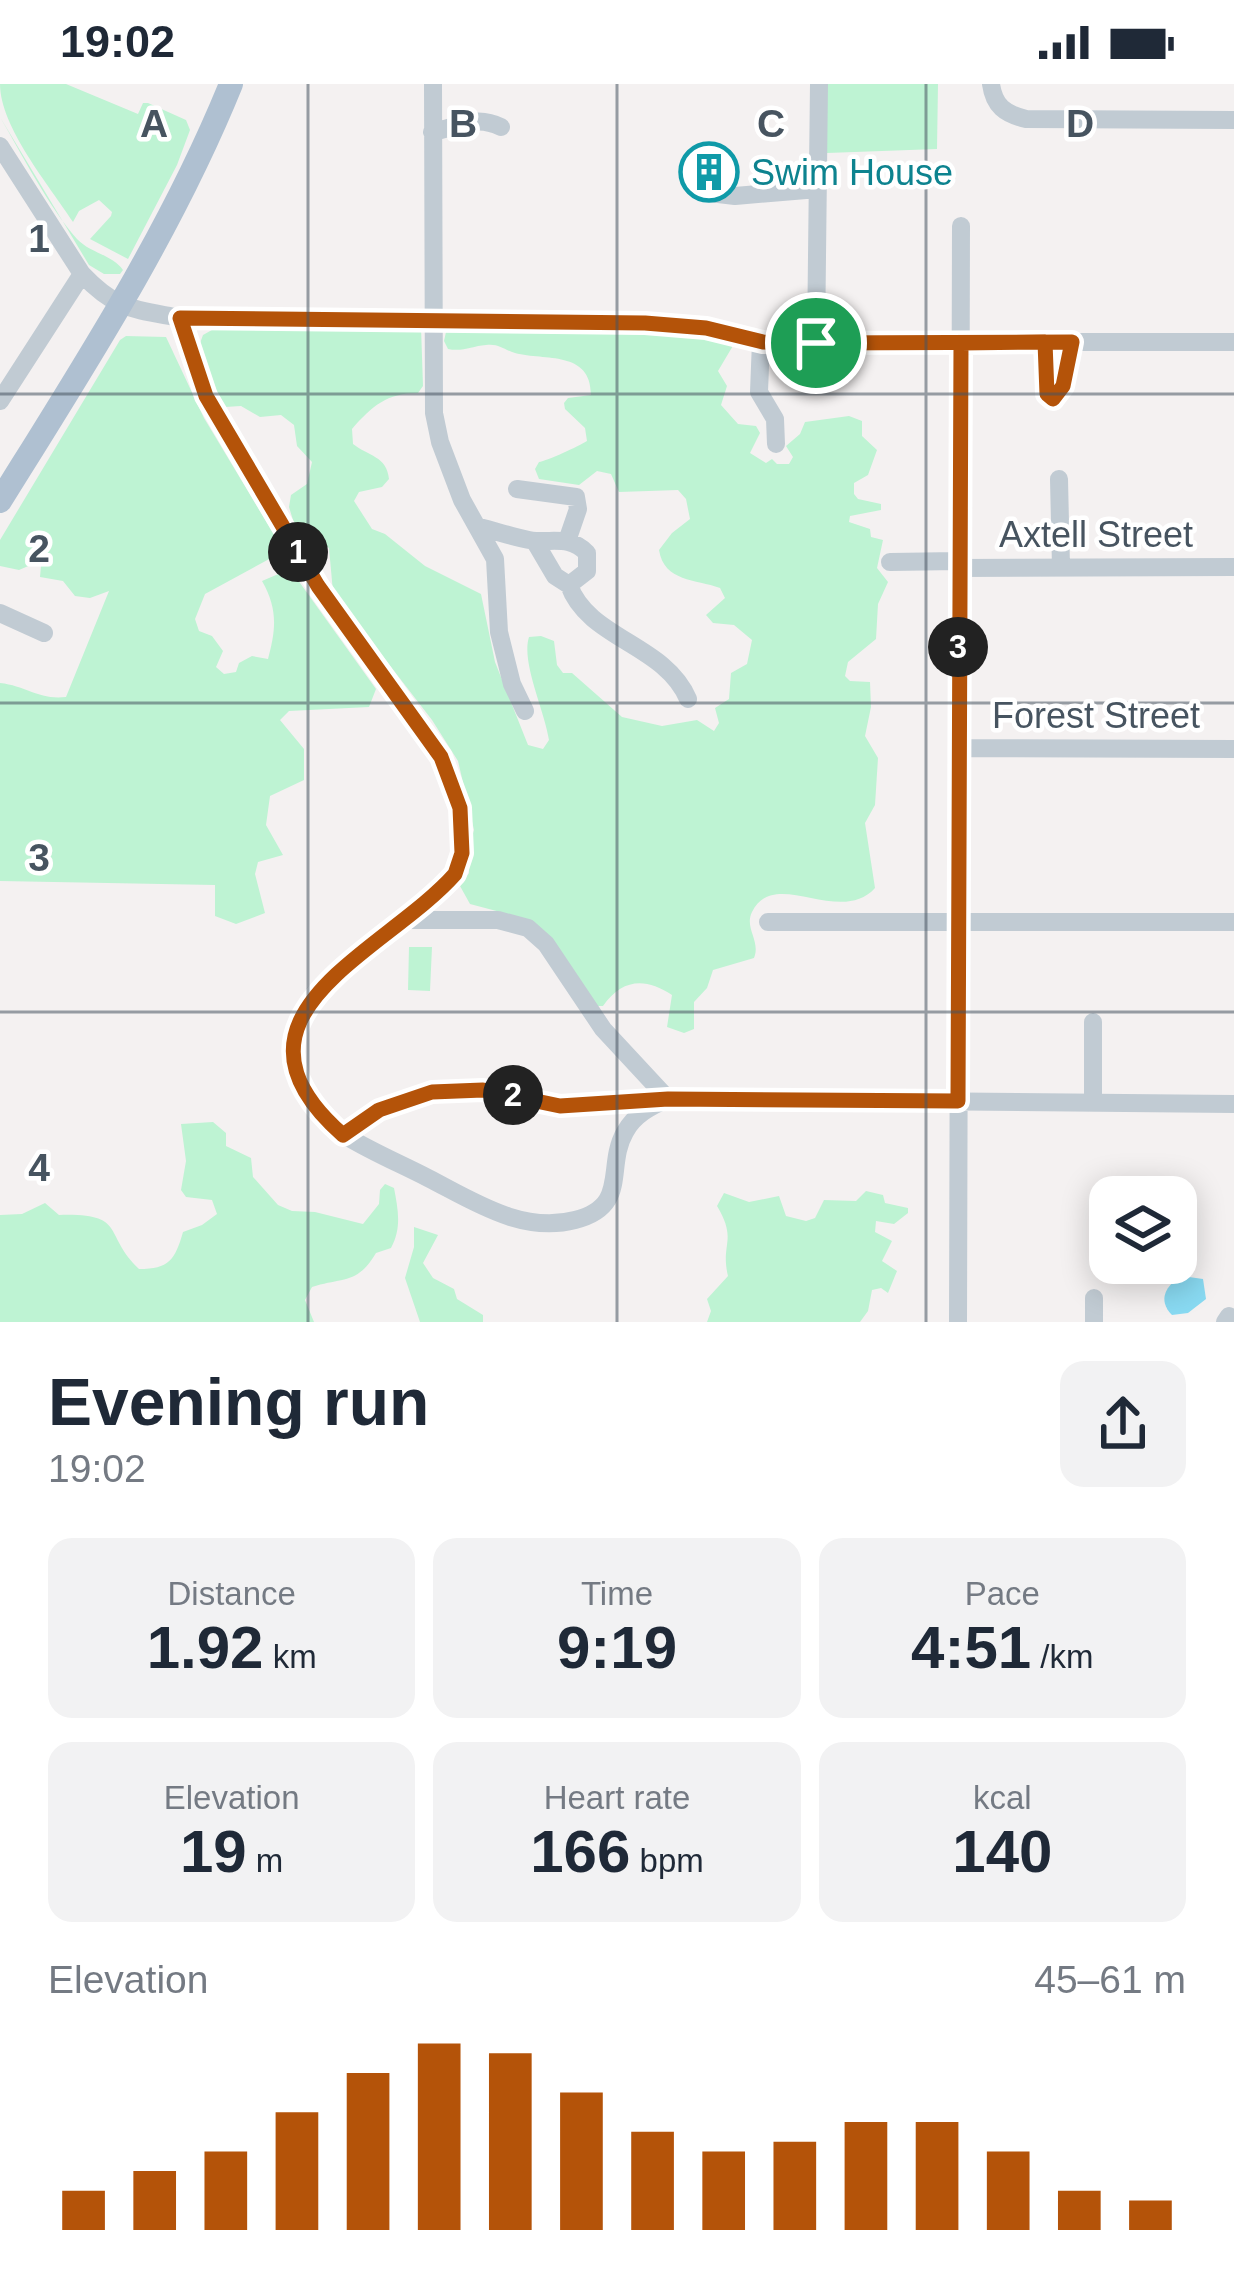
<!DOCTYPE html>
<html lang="en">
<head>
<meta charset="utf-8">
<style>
	:root { --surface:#fff; --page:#f2f2f3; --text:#1f2937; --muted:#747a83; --accent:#b45309 }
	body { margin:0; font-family:Arial,sans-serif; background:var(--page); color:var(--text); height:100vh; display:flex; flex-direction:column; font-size:45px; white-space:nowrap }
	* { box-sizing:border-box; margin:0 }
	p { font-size:39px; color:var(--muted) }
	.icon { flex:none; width:66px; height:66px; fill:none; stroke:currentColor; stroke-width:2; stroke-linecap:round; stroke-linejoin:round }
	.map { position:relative; height:1238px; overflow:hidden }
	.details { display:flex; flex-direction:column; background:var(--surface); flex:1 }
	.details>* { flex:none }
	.fabs { position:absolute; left:1089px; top:1092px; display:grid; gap:24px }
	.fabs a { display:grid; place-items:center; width:108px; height:108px; border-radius:24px; background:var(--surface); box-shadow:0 6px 30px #0003; font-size:60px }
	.pin { position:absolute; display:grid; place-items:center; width:102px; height:102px; color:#fff; margin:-51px; border:6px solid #fff; border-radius:50%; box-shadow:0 3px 12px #0007 }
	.km { position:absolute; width:60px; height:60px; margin:-30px; border-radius:50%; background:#222; color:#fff; font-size:33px; line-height:60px; text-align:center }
	.round { display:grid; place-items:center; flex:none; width:126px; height:126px; border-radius:24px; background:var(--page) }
	.overview { display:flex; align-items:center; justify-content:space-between; height:204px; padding:0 48px }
	h1 { font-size:66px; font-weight:700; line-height:90px }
	.metrics { display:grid; grid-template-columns:repeat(3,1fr); gap:18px; height:204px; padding:12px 48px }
	.metrics div { display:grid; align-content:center; border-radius:24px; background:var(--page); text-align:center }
	.metrics b { font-size:60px; font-weight:700 }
	.metrics small { font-size:33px; font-weight:400 }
	.metrics p { font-size:33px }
	.chart { height:336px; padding:24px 48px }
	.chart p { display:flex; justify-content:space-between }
	.chart svg { width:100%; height:216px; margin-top:12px; stroke:var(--accent); stroke-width:6 }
	.status { display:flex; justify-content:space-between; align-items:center; height:84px; padding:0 60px; background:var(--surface); direction:ltr }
	.status svg { height:33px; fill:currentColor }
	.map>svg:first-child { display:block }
</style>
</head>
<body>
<div class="status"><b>19:02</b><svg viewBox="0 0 49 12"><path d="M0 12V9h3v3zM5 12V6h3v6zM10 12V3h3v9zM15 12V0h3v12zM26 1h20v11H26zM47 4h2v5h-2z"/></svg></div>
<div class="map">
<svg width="1234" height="1238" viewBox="0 0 1234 1238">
	<rect width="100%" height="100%" fill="#f4f1f1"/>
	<path fill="#bef3d3" d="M0 0H66L138 30 143 19H148L186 36 190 46 177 81 128 175 90 155 111 132 112 128 99 116 79 127 73 138C49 101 0 43 0 0Z
		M825 0H938L937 65 827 69Z
		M0 33C21 69 50 125 77 155 90 169 113 171 123 186L120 190H104L89 181Z
		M219 242 421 243 423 302 418 309C387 309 372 322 352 345L353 360C368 372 387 372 389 395L382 403 359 408 354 417 372 445 385 450 425 482 481 510 495 578 528 661 543 665 549 656C544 625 521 578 529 553L541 552 554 557 557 581 563 589H572L622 633 662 642 697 636 714 647 719 639 715 624 729 615 731 589 747 580 752 556 734 541 713 539 706 531 725 514 720 504C696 495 664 498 659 466L672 449 690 435 686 415 678 406 619 408 611 390 597 387 579 401 539 395 535 385 539 378C547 377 579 362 587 357L585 344 565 325 564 319 568 314 591 311C591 266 545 277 515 269 505 266 498 259 486 261 472 262 463 268 448 265L444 257 446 248 453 244 708 253 734 260 718 287 727 302 721 321 738 340 756 342 760 349 750 369 766 379 772 375 777 380H789L793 373 786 362 800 350 805 338 849 332 862 337V352L877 366 868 391 854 399V410L858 415 881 420V426L850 432 849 438 870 445 871 453 883 456 877 484 888 498 878 520 876 555 848 578 845 592 850 597 870 598 871 623 865 652 878 674 875 721 865 739 875 804C840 843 774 782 752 828 744 844 761 857 754 874L713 886 707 904 694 918V945L684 949 667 943 672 911C645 893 622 895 603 922H596L504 829 470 820 460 802 469 789 468 767 474 746 458 677 432 636 333 508 329 464 296 446 289 423 291 411 307 400 312 378 297 362 294 341 281 331 260 333 241 322 225 323 205 284 199 262 203 251Z
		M126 252 166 253 204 334 284 467 205 510 195 535 199 547 212 552 223 567 216 583 224 590 236 588 239 579 252 572 268 575C276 545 278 525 262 497L290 485 376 605 369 623 289 627 280 636 304 665V696L270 712 266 741 283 771 258 778 255 790 265 829 236 840 215 832V801L0 797V599C27 602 38 616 66 613L109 507 90 514 75 512 63 497 40 493 41 482 33 480 19 486 0 482V456L120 256Z
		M409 863H432L430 907 408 906Z
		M213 1038 226 1049V1062L251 1074 253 1093 278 1121 292 1127 315 1128 363 1140 379 1120 380 1106 385 1100 394 1104C398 1125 402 1144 391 1164L376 1169C357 1201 343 1193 312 1203L305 1216 314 1238H0V1131L22 1130 45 1119 59 1131C128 1129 102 1150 139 1185 169 1185 175 1176 183 1148L202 1141 217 1130 212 1116 186 1113 181 1106 186 1077 181 1040Z
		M866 1107 883 1111 885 1119 908 1124V1129L894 1140 876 1137 875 1148 892 1157 882 1177 897 1187 888 1209 881 1204 872 1206 868 1227 860 1238H707L711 1227 707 1215 728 1192C720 1159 738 1157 717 1122L724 1109 749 1118 779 1112 786 1132 806 1137 815 1134 824 1116 856 1117Z
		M414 1143 438 1151 423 1179 433 1194 454 1205 457 1215 483 1231V1238H420L405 1194 414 1163Z"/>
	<path fill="#89daf2" d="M1182 1192 1203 1195 1206 1215 1188 1229 1172 1231C1157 1216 1166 1201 1182 1192Z"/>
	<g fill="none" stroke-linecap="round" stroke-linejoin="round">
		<path stroke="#c1cbd3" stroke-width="18" d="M433 0 434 329 440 358 462 416 495 475 499 548 512 600 525 627
			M991 0C994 22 1005 30 1026 35L1234 36
			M432 48C459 43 475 30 501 43
			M0 62 82 190C116 226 133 225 180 234L645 240 706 245 763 258H1234
			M710 109 735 112 818 105
			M180 234 206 312 318 502 441 673 460 724 462 769 455 791 314 910C280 958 295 1021 346 1052 372 1068 401 1080 428 1094 473 1117 522 1150 575 1136 630 1122 605 1083 625 1048 634 1031 651 1022 668 1015
			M761 257 759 308 775 335 776 360
			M1045 258 1047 310 1053 315 1063 301 1072 258
			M816 259 819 0
			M0 317 82 190
			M1059 395 1061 483
			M517 405 576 413 578 425 567 457
			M479 443C496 447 513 453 529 456 551 460 568 450 587 469V487L569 501 555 492 535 458
			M890 478 958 477
			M958 484 1234 483
			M569 501C588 555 665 560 688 615
			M0 529 44 549
			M959 664 1234 665
			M403 836H498L528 844 546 860 603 945 668 1015
			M768 838H1234
			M1093 1018V938
			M343 1051 379 1026 432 1008 483 1007 561 1022 668 1015 1234 1020
			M1094 1214V1238
			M958 1238 961 142
			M1225 1238 1229 1232"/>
		<path stroke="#afc0d1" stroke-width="24" d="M0 417C84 282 171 148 231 0"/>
	</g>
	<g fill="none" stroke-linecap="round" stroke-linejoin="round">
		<defs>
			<path id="route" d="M816 259 763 258 706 244 645 239 180 234 206 312 318 502 441 673 460 724 462 769 455 790C385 869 207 932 343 1051L379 1026 432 1008 483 1006 560 1022 668 1015 958 1017 961 259 1045 258 1047 310 1053 315 1063 302 1072 258C986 258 901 259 816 259"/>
		</defs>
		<use href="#route" stroke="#fff" stroke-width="24"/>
		<use href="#route" stroke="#b45309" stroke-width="15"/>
	</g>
	<path fill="none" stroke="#475460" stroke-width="3" stroke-opacity="0.55" d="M308 0V1238M617 0V1238M926 0V1238M0 310H1234M0 619H1234M0 928H1234"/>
	<defs>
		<symbol id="building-ring" viewBox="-11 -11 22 22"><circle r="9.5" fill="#fff" stroke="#0f9aa8" stroke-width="1.5"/><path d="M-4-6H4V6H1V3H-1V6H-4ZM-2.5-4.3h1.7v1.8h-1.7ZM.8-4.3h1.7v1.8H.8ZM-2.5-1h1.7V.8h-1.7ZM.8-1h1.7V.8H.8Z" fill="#0f9aa8"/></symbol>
	</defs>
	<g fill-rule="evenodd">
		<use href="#building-ring" x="676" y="55" width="66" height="66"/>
	</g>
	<g text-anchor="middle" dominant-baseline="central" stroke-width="9" stroke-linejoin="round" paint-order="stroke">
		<g font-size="36" fill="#0d838f" stroke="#fff" text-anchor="start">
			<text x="751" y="88">Swim House</text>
		</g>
		<g font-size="36" fill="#475460" stroke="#fff">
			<text x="1096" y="450">Axtell Street</text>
			<text x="1096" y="631">Forest Street</text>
		</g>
	</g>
	<g font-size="39" text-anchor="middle" font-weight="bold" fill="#475460" stroke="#fff" stroke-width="9" stroke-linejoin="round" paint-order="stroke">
		<text x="154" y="53">A</text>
		<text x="463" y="53">B</text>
		<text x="771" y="53">C</text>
		<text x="1080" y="53">D</text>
		<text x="39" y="168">1</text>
		<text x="39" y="478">2</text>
		<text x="39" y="787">3</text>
		<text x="39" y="1097">4</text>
	</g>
</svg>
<div class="fabs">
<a><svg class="icon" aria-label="layers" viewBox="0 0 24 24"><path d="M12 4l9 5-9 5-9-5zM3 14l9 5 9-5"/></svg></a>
</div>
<div class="pin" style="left:816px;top:259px;background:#1e9e55"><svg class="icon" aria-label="arrive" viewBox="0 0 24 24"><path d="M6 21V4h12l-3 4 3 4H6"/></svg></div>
<b class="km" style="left:298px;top:468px">1</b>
<b class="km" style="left:513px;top:1011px">2</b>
<b class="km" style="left:958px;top:563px">3</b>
</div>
<section class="details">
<div class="overview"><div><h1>Evening run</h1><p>19:02</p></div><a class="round"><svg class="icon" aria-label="share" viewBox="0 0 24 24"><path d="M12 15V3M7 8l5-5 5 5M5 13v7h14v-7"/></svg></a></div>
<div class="metrics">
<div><p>Distance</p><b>1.92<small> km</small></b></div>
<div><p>Time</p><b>9:19</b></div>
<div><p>Pace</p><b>4:51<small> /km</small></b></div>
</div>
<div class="metrics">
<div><p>Elevation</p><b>19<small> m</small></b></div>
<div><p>Heart rate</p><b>166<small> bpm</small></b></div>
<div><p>kcal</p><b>140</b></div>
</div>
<div class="chart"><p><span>Elevation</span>45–61 m</p>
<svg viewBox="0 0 160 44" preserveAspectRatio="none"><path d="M5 44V36M15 44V32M25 44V28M35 44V20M45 44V12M55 44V6M65 44V8M75 44V16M85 44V24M95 44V28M105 44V26M115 44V22M125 44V22M135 44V28M145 44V36M155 44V38"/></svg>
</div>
</section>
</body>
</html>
